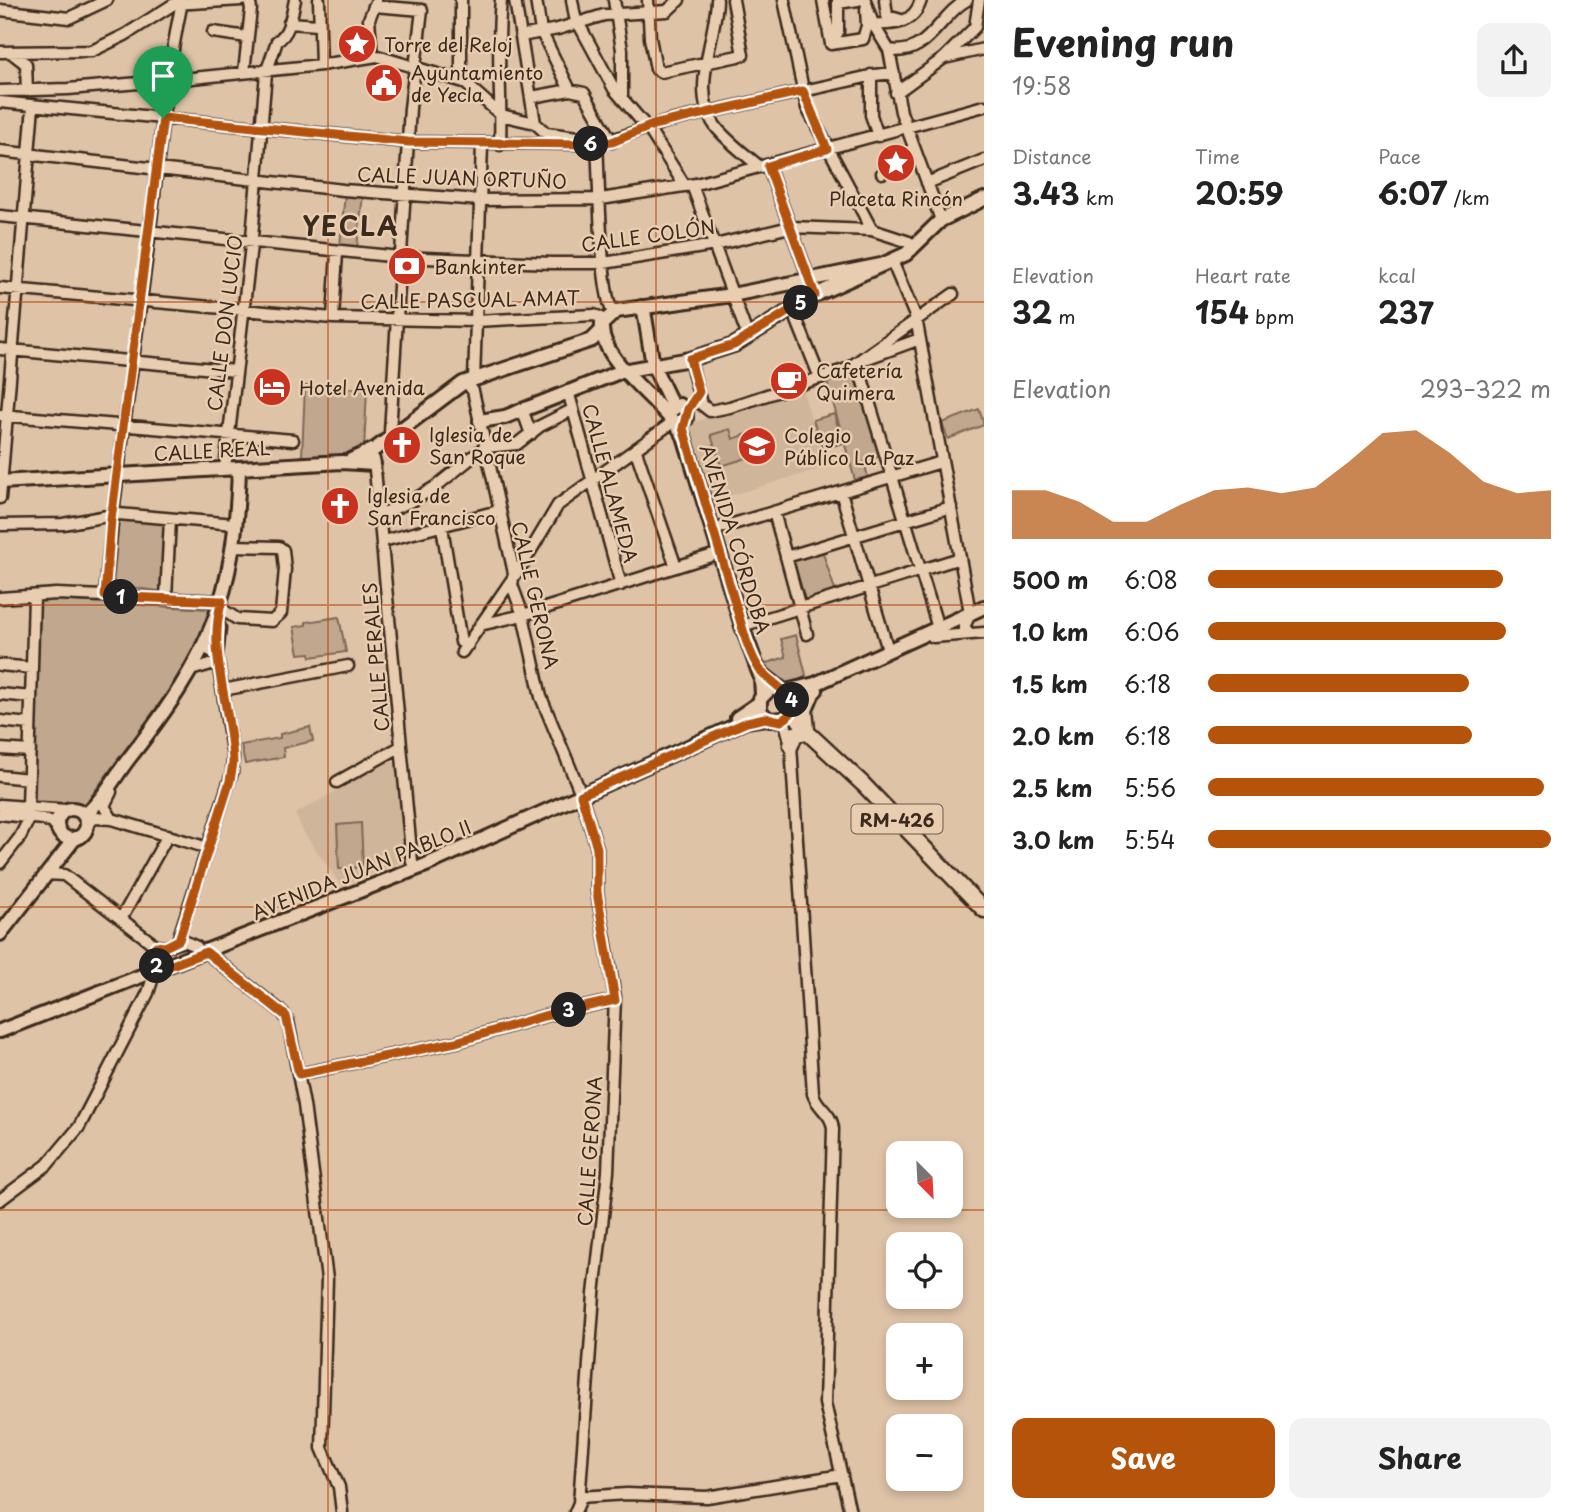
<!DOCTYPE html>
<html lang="en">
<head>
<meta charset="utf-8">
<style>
	:root { --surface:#fff; --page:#f2f2f2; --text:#222; --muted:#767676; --accent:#b45309 }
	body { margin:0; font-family:"Playpen Sans",sans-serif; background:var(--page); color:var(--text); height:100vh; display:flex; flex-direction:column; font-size:26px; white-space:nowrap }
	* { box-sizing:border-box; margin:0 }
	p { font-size:23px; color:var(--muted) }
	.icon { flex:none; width:38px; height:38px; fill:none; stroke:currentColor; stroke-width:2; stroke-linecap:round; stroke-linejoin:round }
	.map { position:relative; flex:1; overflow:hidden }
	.drawer { display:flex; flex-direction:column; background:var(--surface); width:595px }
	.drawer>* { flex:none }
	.needle { width:46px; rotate:156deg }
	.fabs { position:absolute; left:886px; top:1141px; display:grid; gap:14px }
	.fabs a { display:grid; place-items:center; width:77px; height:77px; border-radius:14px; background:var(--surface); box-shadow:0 4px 10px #0003; font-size:35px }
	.pin { position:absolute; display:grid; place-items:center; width:60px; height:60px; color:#fff; margin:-72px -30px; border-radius:50% 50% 50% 0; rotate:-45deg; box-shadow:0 0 7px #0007 }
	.pin .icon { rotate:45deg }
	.km { position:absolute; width:35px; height:35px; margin:-18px; border-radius:50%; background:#222; color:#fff; font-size:19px; line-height:35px; text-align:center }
	.round { display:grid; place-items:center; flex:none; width:74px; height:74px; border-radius:14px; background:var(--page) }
	.overview { display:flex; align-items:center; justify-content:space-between; height:119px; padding:0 28px }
	h1 { font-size:38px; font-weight:700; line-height:52px }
	.figures { display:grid; grid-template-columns:repeat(3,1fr); gap:10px; height:119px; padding:7px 28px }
	.figures div { display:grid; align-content:center }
	.figures b { font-size:30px; font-weight:700 }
	.figures small { font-size:19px; font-weight:400 }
	.figures p { font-size:19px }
	.chart { height:196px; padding:14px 28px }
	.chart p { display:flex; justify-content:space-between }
	.chart svg { width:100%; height:126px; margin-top:7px; fill:var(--accent); opacity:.7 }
	.primary-button { display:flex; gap:14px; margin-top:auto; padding:14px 28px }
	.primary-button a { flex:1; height:80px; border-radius:14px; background:var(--accent); color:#fff; font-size:28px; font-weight:700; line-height:80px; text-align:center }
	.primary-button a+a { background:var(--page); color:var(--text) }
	ul { padding:0 28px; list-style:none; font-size:23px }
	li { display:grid; grid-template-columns:112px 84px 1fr; align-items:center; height:52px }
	li i { height:18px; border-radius:9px; background:var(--accent) }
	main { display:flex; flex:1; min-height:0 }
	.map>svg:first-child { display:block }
</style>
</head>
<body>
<main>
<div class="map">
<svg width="984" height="1512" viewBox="0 0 984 1512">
	<rect width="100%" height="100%" fill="#dec3a7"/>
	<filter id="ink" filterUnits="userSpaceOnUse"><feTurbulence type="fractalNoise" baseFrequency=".0143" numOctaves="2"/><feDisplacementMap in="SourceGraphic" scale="14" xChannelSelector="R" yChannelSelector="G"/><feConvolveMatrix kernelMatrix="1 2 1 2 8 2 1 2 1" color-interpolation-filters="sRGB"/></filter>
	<g filter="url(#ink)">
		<path fill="#cfb59a" d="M802 389 826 467 712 501 688 424Z
			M391 760 396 765 405 860 341 885 304 833 295 814Z"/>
		<path fill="#c0a78e" stroke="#7e6856" stroke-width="2" d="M345 193 363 195 357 248 340 246Z
			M855 374 880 456 864 462 868 477 855 480 827 382Z
			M305 386 367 389 364 450 349 456H302Z
			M979 409 984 425 948 439 942 423Z
			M834 414 843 443 823 449 813 420Z
			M730 429 733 439 756 431 763 453 721 466 711 435Z
			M119 519 165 522 162 588 158 591 113 585Z
			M821 547 836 593 806 603 792 556Z
			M40 599 208 609 211 612 183 672 85 804 33 801Z
			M339 617 346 652 311 657 310 653 299 654 294 627 306 625V622Z
			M796 635 806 675 795 683H784L761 665 786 657 781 639Z
			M310 727 313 741 283 748 284 757 245 764 241 745 280 738V734Z
			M361 823 363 867 339 869 337 825Z"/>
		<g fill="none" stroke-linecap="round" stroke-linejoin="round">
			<defs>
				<path id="minor" d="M319 0 321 65
					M461 0V81
					M515 0 535 123
					M536 0 541 31 570 90
					M572 0 575 17 614 89 650 131 685 186
					M614 0 622 50V95
					M648 0 650 38 656 69 661 72 743 55 733 0
					M717 0C716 38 689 93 716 127 728 142 746 155 760 167
					M784 0 807 108 872 230
					M823 0 831 44
					M865 0 873 24 889 50
					M885 0 887 16 901 20
					M838 3 858 0
					M374 6 422 10 410 108 390 432 393 435
					M0 10 69 18 107 0
					M289 23 318 25
					M873 24C894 25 914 24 921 0
					M213 32 247 37
					M521 36 558 29 604 15 667 11 679 0
					M831 44 863 39 867 26 866 9
					M831 44 838 32V0
					M0 52 92 51 125 35 174 4 242 0
					M12 53 26 64 27 91
					M372 56 369 19 376 2
					M944 58 984 49
					M244 72 251 9 249 0
					M871 75V115L878 136
					M0 91 68 89 163 81 321 65 377 56 464 82 501 115 535 123 546 133 602 140
					M896 93 944 58 975 27 979 0
					M532 97 570 90 584 93 612 142
					M0 102 408 142 588 144C618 141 641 128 670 121 738 105 806 91 874 75L894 73
					M597 143C599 172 600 295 613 312
					M500 145C502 96 496 48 501 0
					M0 151 343 190 480 200 601 199 696 184 984 106
					M768 166 815 295
					M882 173 892 168 914 147
					M927 183 984 160
					M692 185 748 337
					M0 216 400 257 552 263H604L715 245 790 227 872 230 909 242 912 250
					M941 220 901 112 889 50C928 57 939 15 967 0
					M892 261 916 318 969 607 970 614 964 627 969 633
					M0 288 333 318 476 321 594 315 600 317 602 324
					M792 308 820 378
					M333 318 337 252
					M917 340 857 362 938 628
					M0 349 236 371
					M690 359 701 404 710 411 730 407 847 369 953 294
					M474 380 482 145
					M466 382 473 391 514 573 512 585 523 615 541 697 579 789
					M568 391 621 585
					M522 409 531 434
					M0 415 293 440
					M636 451 676 567
					M374 459 412 862
					M225 468 252 237 266 73 277 41C290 34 292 13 295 0
					M841 492 888 650
					M0 498 33 106
					M774 512 807 634
					M381 514 412 501 435 487 485 447 517 444 540 426 572 410
					M0 525 63 524 118 514 235 524
					M442 527 461 642 468 645
					M713 530 941 462
					M383 541 498 511
					M786 557 951 507
					M105 596C114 487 131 379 145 270 157 180 163 90 182 2
					M0 598 56 594 222 601
					M166 598 170 519
					M220 608 237 619 272 621 281 613 285 569 283 550 279 547 232 546
					M480 625 523 615 720 553
					M742 626 960 558
					M933 637 984 633
					M462 652 524 562 558 505 673 422
					M217 657 220 628 217 617
					M0 665 32 668
					M194 669 218 662
					M223 690 348 666
					M0 694 31 697
					M784 719 791 745 813 1094C818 1109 832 1113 833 1129L825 1403 850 1512
					M0 721 30 724
					M0 749 30 751
					M0 776 29 779
					M337 782 400 747
					M111 792 104 806 112 819
					M0 805 66 810
					M28 807 34 596
					M0 814 43 819 57 825
					M86 826 94 818 112 819 208 848
					M0 863 20 837 30 817
					M121 919 168 835
					M177 943 232 773 233 757 218 662 214 653 204 647
					M156 946 165 947 184 941 197 947
					M206 952 283 1013 288 1021 304 1105 327 1279 322 1448 339 1487 342 1512
					M299 1074 456 1042 544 1016 615 1000
					M0 1200 47 1165 79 1127 148 993 158 962 156 946 64 875 45 874
					M579 1497 627 1494 707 1497 842 1475
					M575 1512 579 1503 594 1294 608 1172 615 997 597 892V848L581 795"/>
				<path id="major" d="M641 307 644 311 653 365 673 407
					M670 411 679 405 686 410V419L676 423
					M480 421 505 417 622 371 690 359 734 345 815 295 906 254 941 220 984 199
					M351 460 375 449 463 383 592 340 602 330
					M0 482 342 462 374 464
					M760 671C772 685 808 699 784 719L769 720 760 711V699L770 689H781
					M786 691 815 684 984 607
					M762 695 761 678 742 626 684 436C667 405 598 361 602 324L616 311 732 295 881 265
					M793 704 816 690
					M737 718 759 703
					M57 824a15 15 0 1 1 30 0a15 15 0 1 1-30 0Z
					M84 816C103 800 115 776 130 757 210 655 235 598 239 468
					M0 934 75 838
					M0 1031 426 865 746 721 765 718"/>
				<path id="highway" d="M792 709 807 732 863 784 984 910
					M807 730 805 710 813 691
					M791 745 795 734 807 732"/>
			</defs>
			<use href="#minor" stroke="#3b2a1e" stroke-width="15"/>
			<use href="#major" stroke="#3b2a1e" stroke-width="18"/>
			<use href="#highway" stroke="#3b2a1e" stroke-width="19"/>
			<use href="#minor" stroke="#e9cdb0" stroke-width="10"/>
			<use href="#major" stroke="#e9cdb0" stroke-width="12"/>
			<use href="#highway" stroke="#e9cdb0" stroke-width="14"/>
		</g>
	</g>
	<g fill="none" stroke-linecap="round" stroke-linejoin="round" filter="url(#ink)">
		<defs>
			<path id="route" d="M803 91 827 149 768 166 815 295 734 345 690 359 699 392 688 409 683 428 746 640C750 651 754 663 761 671 772 685 813 703 781 721L765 718 747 722 581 795 597 848V892L615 1000 544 1016 456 1042 299 1074 286 1016 206 952 156 971V946L165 947 179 940 230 781 233 763C232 709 206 652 222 601L105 596 111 520 163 118 408 142 588 144 612 142 653 125Z"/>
		</defs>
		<use href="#route" stroke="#fff" stroke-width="14"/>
		<use href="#route" stroke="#b45309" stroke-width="9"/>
	</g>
	<path fill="none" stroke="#b44b11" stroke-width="2" stroke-opacity="0.55" d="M328 0V1512M656 0V1512M0 302H984M0 605H984M0 907H984M0 1210H984"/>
	<defs>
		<symbol id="sight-disc" viewBox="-11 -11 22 22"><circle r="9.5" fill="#c8321e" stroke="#e9cdb0"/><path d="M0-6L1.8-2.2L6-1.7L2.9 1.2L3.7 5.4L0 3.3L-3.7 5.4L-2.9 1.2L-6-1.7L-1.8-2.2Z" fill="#fff"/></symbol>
		<symbol id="civic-disc" viewBox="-11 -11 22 22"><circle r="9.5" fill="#c8321e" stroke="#e9cdb0"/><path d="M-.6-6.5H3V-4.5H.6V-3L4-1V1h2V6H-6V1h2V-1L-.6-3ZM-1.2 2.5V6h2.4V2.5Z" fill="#fff"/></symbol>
		<symbol id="bank-disc" viewBox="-11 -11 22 22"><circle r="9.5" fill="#c8321e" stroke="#e9cdb0"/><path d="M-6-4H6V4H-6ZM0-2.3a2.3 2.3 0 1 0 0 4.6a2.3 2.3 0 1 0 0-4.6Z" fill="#fff"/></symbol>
		<symbol id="cafe-disc" viewBox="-11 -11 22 22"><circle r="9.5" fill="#c8321e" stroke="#e9cdb0"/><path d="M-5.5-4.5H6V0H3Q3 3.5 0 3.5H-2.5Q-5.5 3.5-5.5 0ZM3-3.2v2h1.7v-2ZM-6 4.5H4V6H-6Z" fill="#fff"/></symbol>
		<symbol id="hotel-disc" viewBox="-11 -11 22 22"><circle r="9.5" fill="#c8321e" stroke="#e9cdb0"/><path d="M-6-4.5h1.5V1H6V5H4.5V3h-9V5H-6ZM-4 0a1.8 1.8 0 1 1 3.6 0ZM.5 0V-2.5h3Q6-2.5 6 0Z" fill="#fff"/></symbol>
		<symbol id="church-disc" viewBox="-11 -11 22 22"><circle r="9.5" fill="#c8321e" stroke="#e9cdb0"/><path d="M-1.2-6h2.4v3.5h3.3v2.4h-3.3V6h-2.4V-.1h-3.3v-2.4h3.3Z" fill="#fff"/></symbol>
		<symbol id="school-disc" viewBox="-11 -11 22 22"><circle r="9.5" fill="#c8321e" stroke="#e9cdb0"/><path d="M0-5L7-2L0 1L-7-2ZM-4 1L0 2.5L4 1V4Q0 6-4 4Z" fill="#fff"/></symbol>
	</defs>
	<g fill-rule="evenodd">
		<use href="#sight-disc" x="335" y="22" width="44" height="44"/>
		<use href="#civic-disc" x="362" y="61" width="44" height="44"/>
		<use href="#sight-disc" x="874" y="141" width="44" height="44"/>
		<use href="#bank-disc" x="385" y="244" width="44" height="44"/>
		<use href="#cafe-disc" x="767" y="359" width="44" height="44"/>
		<use href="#hotel-disc" x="250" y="365" width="44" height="44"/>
		<use href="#church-disc" x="380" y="423" width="44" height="44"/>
		<use href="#school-disc" x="735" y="424" width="44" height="44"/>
		<use href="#church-disc" x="318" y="484" width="44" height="44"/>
	</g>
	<g text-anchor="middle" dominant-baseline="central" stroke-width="5" stroke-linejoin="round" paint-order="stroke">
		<rect fill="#e9cdb0" stroke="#6f5b4a" stroke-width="2" x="851.5" y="804.5" width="91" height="29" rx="5"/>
		<g font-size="18" font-weight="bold" fill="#3b2a1e">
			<text x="897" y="819">RM-426</text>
		</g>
		<g font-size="19" fill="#3b2a1e" stroke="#e9cdb0" text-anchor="start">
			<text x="384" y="44">Torre del Reloj</text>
			<text x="411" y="72">Ayuntamiento<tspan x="411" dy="22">de Yecla</tspan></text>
			<text x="896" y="198" text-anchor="middle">Placeta Rincón</text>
			<text x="434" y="266">Bankinter</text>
			<text x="816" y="370">Cafetería<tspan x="816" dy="22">Quimera</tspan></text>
			<text x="299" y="387">Hotel Avenida</text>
			<text x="429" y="434">Iglesia de<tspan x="429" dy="22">San Roque</tspan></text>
			<text x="784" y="435">Colegio<tspan x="784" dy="22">Público La Paz</tspan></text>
			<text x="367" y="495">Iglesia de<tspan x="367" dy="22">San Francisco</tspan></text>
		</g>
		<g font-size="19" fill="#3b2a1e" stroke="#e9cdb0">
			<text transform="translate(462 177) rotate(2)">CALLE JUAN ORTUÑO</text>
			<text transform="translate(648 235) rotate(-8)">CALLE COLÓN</text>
			<text transform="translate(470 299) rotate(-1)">CALLE PASCUAL AMAT</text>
			<text transform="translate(224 323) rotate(-83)">CALLE DON LUCIO</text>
			<text transform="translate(212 450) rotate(-3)">CALLE REAL</text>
			<text transform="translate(611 483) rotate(75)">CALLE ALAMEDA</text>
			<text transform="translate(736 539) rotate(73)">AVENIDA CÓRDOBA</text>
			<text transform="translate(536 595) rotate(77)">CALLE GERONA</text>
			<text transform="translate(375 657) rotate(-95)">CALLE PERALES</text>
			<text transform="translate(361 869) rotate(-22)">AVENIDA JUAN PABLO II</text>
			<text transform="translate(589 1151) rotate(-86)">CALLE GERONA</text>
		</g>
		<g font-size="26" font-weight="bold" letter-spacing="2" fill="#3b2a1e" stroke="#e9cdb0">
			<text x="351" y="225">YECLA</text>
		</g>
	</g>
</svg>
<div class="fabs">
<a><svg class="needle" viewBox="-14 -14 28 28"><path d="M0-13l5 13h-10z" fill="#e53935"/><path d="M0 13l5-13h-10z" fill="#767676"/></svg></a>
<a><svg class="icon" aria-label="locate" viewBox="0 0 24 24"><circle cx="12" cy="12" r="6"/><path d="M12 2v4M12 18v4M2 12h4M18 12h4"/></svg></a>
<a>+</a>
<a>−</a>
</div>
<div class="pin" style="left:163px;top:118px;background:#1e9e55"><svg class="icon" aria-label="arrive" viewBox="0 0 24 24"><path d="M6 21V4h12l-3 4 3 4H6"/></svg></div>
<b class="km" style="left:121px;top:597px">1</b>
<b class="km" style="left:157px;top:966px">2</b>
<b class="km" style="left:569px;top:1010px">3</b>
<b class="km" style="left:792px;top:700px">4</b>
<b class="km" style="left:801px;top:303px">5</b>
<b class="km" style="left:591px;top:144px">6</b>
</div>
<section class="drawer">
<div class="overview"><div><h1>Evening run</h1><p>19:58</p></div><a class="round"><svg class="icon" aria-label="share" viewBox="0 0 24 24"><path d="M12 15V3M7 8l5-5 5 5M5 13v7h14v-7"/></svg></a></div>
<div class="figures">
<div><p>Distance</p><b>3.43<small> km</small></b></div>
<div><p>Time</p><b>20:59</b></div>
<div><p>Pace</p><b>6:07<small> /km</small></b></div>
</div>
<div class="figures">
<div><p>Elevation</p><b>32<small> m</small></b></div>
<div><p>Heart rate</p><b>154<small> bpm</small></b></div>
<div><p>kcal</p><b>237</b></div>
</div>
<div class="chart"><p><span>Elevation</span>293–322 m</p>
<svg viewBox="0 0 160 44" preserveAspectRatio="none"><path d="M0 44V27L10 27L20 31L30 38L40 38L50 32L60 27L70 26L80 28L90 26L100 17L110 7L120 6L130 14L140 24L150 28L160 27V44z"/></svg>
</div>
<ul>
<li><b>500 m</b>6:08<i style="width:86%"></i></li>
<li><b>1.0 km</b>6:06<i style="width:87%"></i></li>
<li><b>1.5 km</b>6:18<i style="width:76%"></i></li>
<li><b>2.0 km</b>6:18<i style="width:77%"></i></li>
<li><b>2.5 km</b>5:56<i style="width:98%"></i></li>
<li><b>3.0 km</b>5:54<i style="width:100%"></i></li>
</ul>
<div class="primary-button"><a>Save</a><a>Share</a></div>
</section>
</main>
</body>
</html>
